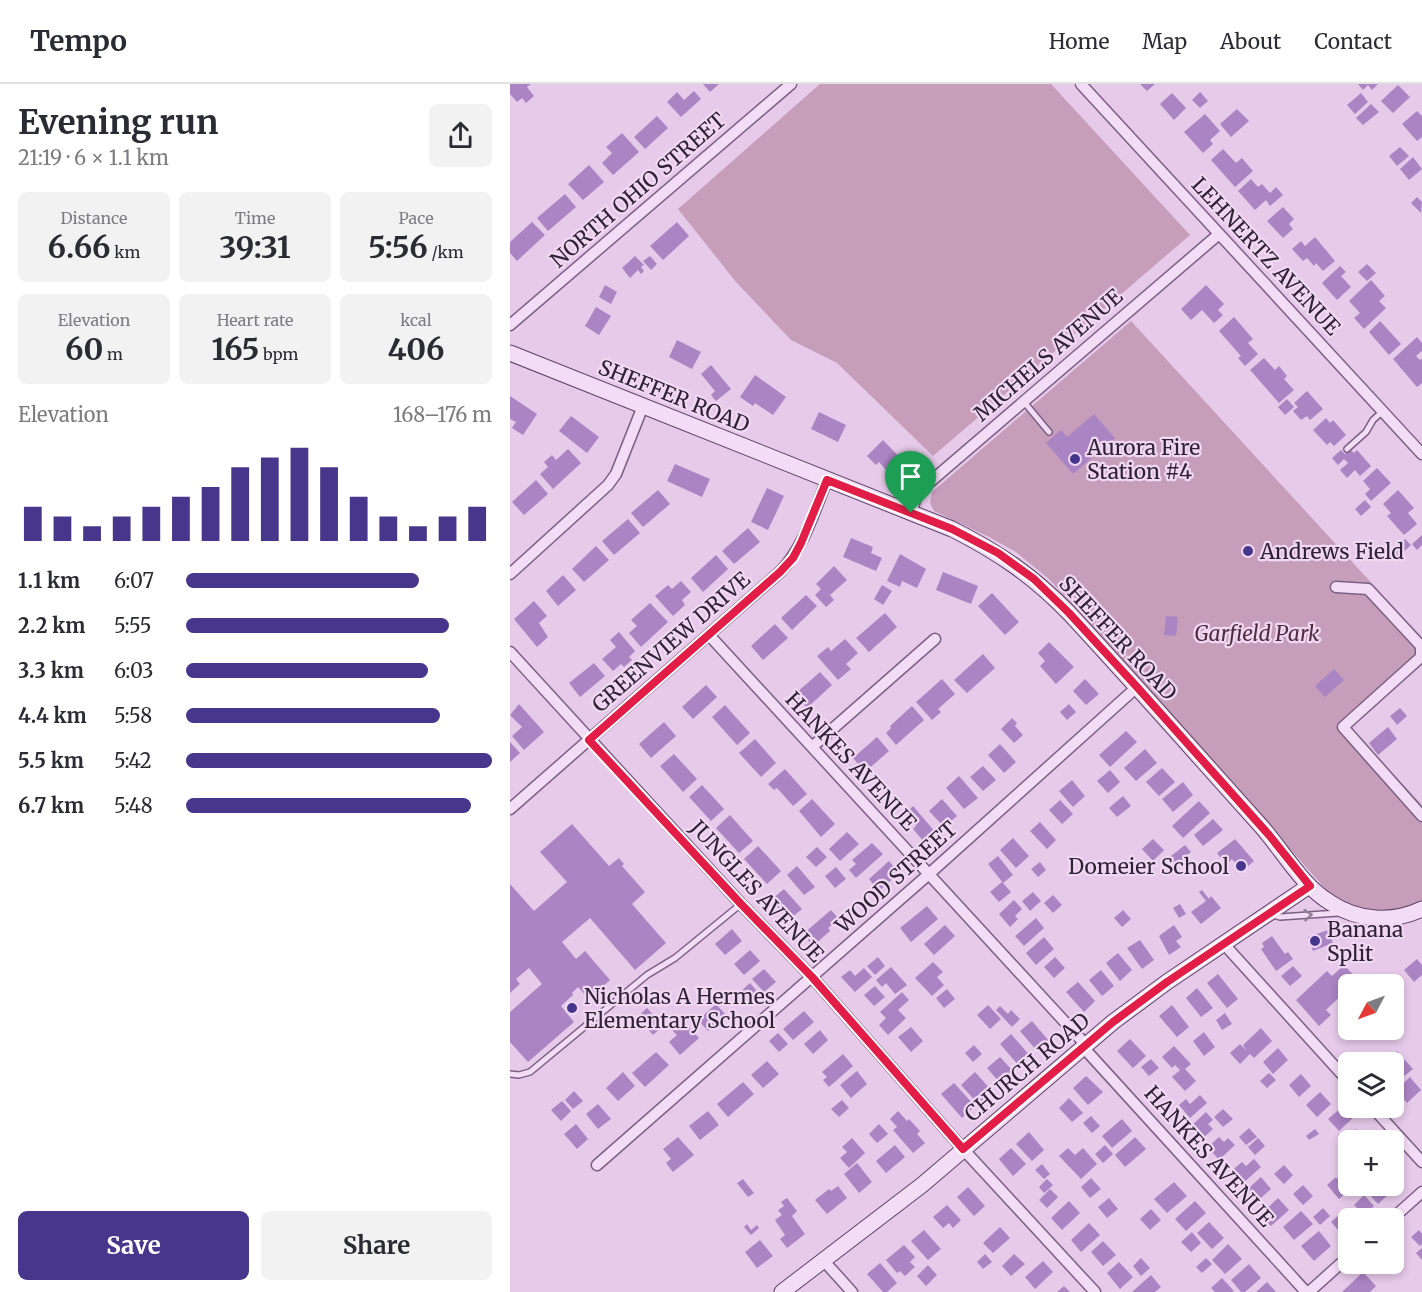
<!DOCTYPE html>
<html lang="en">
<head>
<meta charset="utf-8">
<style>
	:root { --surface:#fff; --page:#f2f2f3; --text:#2b2b33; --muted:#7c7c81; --line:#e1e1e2; --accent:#47378c }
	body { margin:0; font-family:Merriweather,serif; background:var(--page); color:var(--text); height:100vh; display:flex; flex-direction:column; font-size:22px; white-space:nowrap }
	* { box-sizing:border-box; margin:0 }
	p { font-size:20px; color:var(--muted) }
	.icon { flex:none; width:33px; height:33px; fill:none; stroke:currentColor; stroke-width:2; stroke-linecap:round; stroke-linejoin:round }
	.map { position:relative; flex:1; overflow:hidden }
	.panel { display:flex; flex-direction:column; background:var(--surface); width:510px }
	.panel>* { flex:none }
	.needle { width:39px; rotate:229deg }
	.tools { position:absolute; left:828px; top:890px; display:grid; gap:12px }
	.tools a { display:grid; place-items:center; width:66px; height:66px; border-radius:9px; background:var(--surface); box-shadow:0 3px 9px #0003; font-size:30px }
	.pin { position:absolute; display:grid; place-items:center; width:51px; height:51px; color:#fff; margin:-62px -26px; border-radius:50% 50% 50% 0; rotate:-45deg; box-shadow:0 0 6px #0007 }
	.pin .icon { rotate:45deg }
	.round { display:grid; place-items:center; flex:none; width:63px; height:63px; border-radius:9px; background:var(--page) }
	.headline { display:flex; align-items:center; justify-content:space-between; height:102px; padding:0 18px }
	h1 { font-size:33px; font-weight:700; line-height:45px }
	.metrics { display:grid; grid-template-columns:repeat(3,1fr); gap:9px; height:102px; padding:6px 18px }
	.metrics div { display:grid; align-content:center; border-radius:9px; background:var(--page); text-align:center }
	.metrics b { font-size:30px; font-weight:700 }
	.metrics small { font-size:16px; font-weight:400 }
	.metrics p { font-size:16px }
	.chart { height:168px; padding:12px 18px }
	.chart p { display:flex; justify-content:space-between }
	.chart svg { width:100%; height:108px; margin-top:6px; stroke:var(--accent); stroke-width:6 }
	.button { display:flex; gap:12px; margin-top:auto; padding:12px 18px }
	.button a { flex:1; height:69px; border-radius:9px; background:var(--accent); color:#fff; font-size:24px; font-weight:700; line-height:69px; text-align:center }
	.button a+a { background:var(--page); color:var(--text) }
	ul { padding:0 18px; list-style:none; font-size:20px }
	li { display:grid; grid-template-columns:96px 72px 1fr; align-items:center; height:45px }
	li i { height:15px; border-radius:8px; background:var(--accent) }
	header { display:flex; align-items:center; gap:36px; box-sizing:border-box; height:84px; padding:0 30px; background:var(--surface); border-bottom:2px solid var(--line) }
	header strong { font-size:28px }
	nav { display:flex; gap:33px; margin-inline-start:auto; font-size:21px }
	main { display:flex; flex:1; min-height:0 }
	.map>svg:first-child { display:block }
</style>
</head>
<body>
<header>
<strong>Tempo</strong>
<nav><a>Home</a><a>Map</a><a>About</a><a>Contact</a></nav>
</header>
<main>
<section class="panel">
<div class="headline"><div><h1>Evening run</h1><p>21:19 · 6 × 1.1 km</p></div><a class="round"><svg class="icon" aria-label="share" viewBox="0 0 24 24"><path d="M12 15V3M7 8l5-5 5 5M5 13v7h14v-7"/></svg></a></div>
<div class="metrics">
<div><p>Distance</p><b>6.66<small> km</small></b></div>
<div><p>Time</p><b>39:31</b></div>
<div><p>Pace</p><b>5:56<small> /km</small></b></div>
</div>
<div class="metrics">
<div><p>Elevation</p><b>60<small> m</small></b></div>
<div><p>Heart rate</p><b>165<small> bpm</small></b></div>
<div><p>kcal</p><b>406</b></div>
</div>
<div class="chart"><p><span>Elevation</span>168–176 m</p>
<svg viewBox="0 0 160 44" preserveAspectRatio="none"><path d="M5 44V30M15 44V34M25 44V38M35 44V34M45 44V30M55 44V26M65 44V22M75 44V14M85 44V10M95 44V6M105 44V14M115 44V26M125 44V34M135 44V38M145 44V34M155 44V30"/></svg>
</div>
<ul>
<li><b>1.1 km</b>6:07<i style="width:76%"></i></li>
<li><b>2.2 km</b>5:55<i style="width:86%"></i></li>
<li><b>3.3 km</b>6:03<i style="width:79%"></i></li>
<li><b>4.4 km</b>5:58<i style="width:83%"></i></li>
<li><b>5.5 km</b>5:42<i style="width:100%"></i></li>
<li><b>6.7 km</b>5:48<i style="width:93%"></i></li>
</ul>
<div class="button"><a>Save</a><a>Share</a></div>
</section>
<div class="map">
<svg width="912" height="1208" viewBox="0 0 912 1208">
	<rect width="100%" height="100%" fill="#e7caea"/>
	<path fill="#c79eba" d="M310 0H541L680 151 423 372 327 279 281 256 226 198 168 125Z
		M621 237 912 554V579L841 644 912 721V818C881 833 847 828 819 809L540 496 506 468 479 453 424 427 420 419 422 408Z"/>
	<path fill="#ab84c3" d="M0 0H21L17 3 24 12 16 19 12 14 7 18 0 10Z
		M193 0H209L200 8Z
		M630 0H645L637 7Z
		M848 0H868L862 6 858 1 853 6Z
		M888 1 900 13 883 29 871 17Z
		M184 7 191 15 171 33 157 18 167 8 174 16Z
		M690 8 698 17 690 24 682 16Z
		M662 9 676 24 664 36 650 20Z
		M851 9 858 18 845 30 837 21Z
		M861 20 869 28 853 41 846 34Z
		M727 25 739 37 721 53 710 40Z
		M907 27 912 32V53L907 57 892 40Z
		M695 30 710 47 700 56 703 60 693 69 674 48Z
		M147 32 158 44 135 65 124 53Z
		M112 49 129 68 103 91 92 79 102 69 96 63Z
		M890 63 899 72 887 82 879 72Z
		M713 65 726 79 732 74 743 87 725 103 701 76Z
		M903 73 912 85 899 96 890 85Z
		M79 81 94 98 73 116 58 100Z
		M741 95 748 103 752 100 760 109 766 103 773 111 760 122 756 116 745 126 728 107Z
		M55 110 66 123 38 147 27 134Z
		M907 113 912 118 911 129 901 119Z
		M773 123 784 135 779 140 783 145 773 154 757 137Z
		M22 138 35 151 7 177 0 169V158Z
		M167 138 179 152 153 176 140 162Z
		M805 153 825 177 813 187 806 179 804 182 797 174 793 177 782 165 791 157 795 162Z
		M125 172 134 181 131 183 134 187 131 190 128 186 120 194 112 184Z
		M140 172 147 180 141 186 133 177Z
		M857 180 866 189 857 197 848 188Z
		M830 182 836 188 831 192 841 203 827 216 812 199Z
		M861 196 875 212 869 217 876 224 854 245 844 234 850 229 839 217Z
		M95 201 107 208 101 220 89 213Z
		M696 201 714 220 708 226 713 231 704 239 692 226 681 236 671 225Z
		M86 223 101 232 89 251 75 242Z
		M724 233 743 255 738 259 748 270 735 282 728 274 731 272 709 247Z
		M870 237 891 260 879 271 859 248Z
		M907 253 912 259V267L906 272 910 276 912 274V299L907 303 883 275Z
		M167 256 191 268 182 285 159 273Z
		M754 274 765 286 769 282 777 292 774 295 784 306 769 319 740 286Z
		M201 281 221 305 206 317 201 311 205 307 191 290Z
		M245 291 276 313 263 331 245 319 243 322 230 313Z
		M797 307 813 325 800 336 797 332 791 336 783 327 788 323 784 319Z
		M0 312 27 330 13 351 2 344 6 338 0 335Z
		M777 315 784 323 775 331 768 323Z
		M309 328 336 341 328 358 301 345Z
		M584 330 605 354 563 390 536 359 551 346 557 353Z
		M61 332 89 353 77 369 49 347Z
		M816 334 820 339 823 336 836 351 824 362 820 358 817 361 803 346Z
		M373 356 397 381 387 391 379 383 376 386 369 378 366 381 357 372Z
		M58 365 71 379 43 405 30 390 38 383 34 378 42 371 46 376Z
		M831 366 835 370 841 366 844 369 847 366 861 382 850 392 845 386 837 394 830 386 838 379 834 375 828 381 822 374Z
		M165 380 200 395 192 413 157 397Z
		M867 384 881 399 861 417 855 410 860 405 853 397Z
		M26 396 38 410 14 431 2 418Z
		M257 404 274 412 258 446 241 438Z
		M148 406 160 420 133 443 121 429Z
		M888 406 904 424 898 429 907 440 894 451 877 432 881 429 873 420Z
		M855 416 861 423 851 432 845 425Z
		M118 435 130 449 104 471 92 457Z
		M238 444 250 458 224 480 212 467Z
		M912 451V461L907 466 902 460Z
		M341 454 363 463 361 469 372 474 366 487 333 473Z
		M895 455 901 461 887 474 881 468Z
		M86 462 99 476 74 498 62 485Z
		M390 470 416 485 407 504 392 497 390 503 377 497Z
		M206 471 218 485 193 508 181 494Z
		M324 482 337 496 320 511 324 516 316 523 305 511 311 505 306 500Z
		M433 488 468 502 461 520 426 506Z
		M53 491 66 506 48 522 36 507Z
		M171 497 181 508 172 516 175 521 163 532 145 512 158 501 162 505Z
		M372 501 382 507 373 521 364 515Z
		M482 509 509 538 495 551 468 522Z
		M296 511 307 522 282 546 271 534Z
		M24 517 37 532 29 539 38 553 27 563 4 535Z
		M140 519 158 538 131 563 119 549 127 542 121 536Z
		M375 529 387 543 359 568 346 554Z
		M656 532 668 533 666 552 654 551Z
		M265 540 278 554 253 576 241 562Z
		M109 548 125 567 119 573 122 576 114 583 111 580 103 587 92 575 106 563 100 556Z
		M335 555 348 569 336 580 341 585 328 596 307 572 318 563 321 567Z
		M539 558 564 583 546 600 530 582 535 577 528 569Z
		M473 570 485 584 457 609 444 596Z
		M84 579 95 592 70 613 59 599Z
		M824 585 834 596 815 613 805 602Z
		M310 588 322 601 297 624 285 610Z
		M432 595 445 610 428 625 431 628 422 636 406 618Z
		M575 595 589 610 576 621 563 607Z
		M196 601 207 613 183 635 172 623Z
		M9 620 34 648 14 666 2 652 12 643 0 631Z
		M559 620 566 628 557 636 550 628Z
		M215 621 240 649 227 661 202 633Z
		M402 622 414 636 386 661 376 649 381 644 380 642Z
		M890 624 897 632 887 641 880 632Z
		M502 634 507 639 505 642 513 651 504 659 491 645Z
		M154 638 166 652 141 674 129 660Z
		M878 643 887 655 868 671 859 659Z
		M616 647 627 658 600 683 589 671Z
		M367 653 379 667 355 688 343 674Z
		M245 655 266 679 251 693 229 669Z
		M0 658 10 669 0 678Z
		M490 660 506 678 494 689 478 671Z
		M635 665 647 679 626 697 614 684Z
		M164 670 187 695 173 708 150 682Z
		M473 682 486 696 473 707 460 693Z
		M652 684 665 698 649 712 636 698Z
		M275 685 297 710 283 722 267 704 264 706 258 700Z
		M600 686 610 698 598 709 587 697Z
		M449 692 468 714 454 725 436 704Z
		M562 696 575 712 563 723 549 707Z
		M673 698 683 711 663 728 652 715Z
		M192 701 214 725 201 737 179 713Z
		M613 712 621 722 607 733 599 724Z
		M302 715 325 740 311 753 289 727Z
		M432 715 447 732 434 743 419 727Z
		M550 716 563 730 552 740 539 726Z
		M689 717 700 729 673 754 662 742Z
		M403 722 426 749 415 759 403 745 406 742 395 730Z
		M220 731 243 757 229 769 206 744Z
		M703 735 713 746 693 762 684 751Z
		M530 738 546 756 537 765 520 747Z
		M62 740 99 782 109 774 114 780 112 782 135 808 122 820 156 859 125 886 80 834 52 858 66 875 75 867 100 896 79 915 68 903 62 909 63 911 51 922 64 938 18 978 0 958V928L32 900 19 884 6 895 10 900 0 909V800L24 827 57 798 30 768Z
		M337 748 349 760 330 777 319 765Z
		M503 754 519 772 506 784 490 766Z
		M643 755 654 766 643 777 632 765Z
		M725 755 744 777 732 787 722 775 716 781 707 769Z
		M362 759 373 770 346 794 339 786 346 780 342 776Z
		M675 761 681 768 664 783 657 775Z
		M248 762 271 787 257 800 234 775Z
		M307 763 317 773 306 783 296 773Z
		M488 772 503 791 493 799 478 780Z
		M379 777 389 789 369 807 359 795Z
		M530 778 536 786 528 793 521 785Z
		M287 782 305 803 294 811 277 791Z
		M326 783 336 795 325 804 315 792Z
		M492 798 501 808 489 818 480 808Z
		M274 805 292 825 279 836 261 816Z
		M692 806 699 815 701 812 711 824 691 840 681 828 696 817 689 808Z
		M523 808 531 817 520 827 512 817Z
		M543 811 552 821 543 829 534 819Z
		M504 816 512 825 505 832 508 835 500 843 489 830Z
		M670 820 676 830 669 834 663 824Z
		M417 822 428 835 401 858 390 844Z
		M321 826 329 835 318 844 320 847 303 862 293 850Z
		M613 826 621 835 612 843 604 834Z
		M526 834 534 844 514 862 505 852Z
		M435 841 445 852 424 871 414 860Z
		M664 841 672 853 666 857 671 863 659 871 649 852Z
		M222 845 232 857 215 871 205 860Z
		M818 846 823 859 803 867 798 853Z
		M762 852 775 870 778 868 783 875 766 887 751 865 754 863 752 859Z
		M534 853 544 865 526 881 516 869Z
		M630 856 644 876 632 885 617 864Z
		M240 866 250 877 234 891 224 880Z
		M608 869 622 886 610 897 596 879Z
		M368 873 375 882 365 891 357 882Z
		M545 873 555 884 544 894 534 883Z
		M907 875 912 881V891L904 898 894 886Z
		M423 878 433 888 427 893 434 901 422 912 405 894Z
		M834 881 848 896 844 900H838V905L816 926 821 931 809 942 786 916 817 887 822 892Z
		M783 882 792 892 780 902 771 892Z
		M381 883 397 901 385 910 376 899 372 903 366 896Z
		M354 884 362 893 345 908 331 893 340 886 345 892Z
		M254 885 266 898 254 908 242 895Z
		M591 886 604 902 592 912 579 896Z
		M708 890 728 915 717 924 697 899Z
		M568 898 585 917 574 928 556 908Z
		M240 899 252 913 242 922 230 908Z
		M365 902 375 913 364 922 354 911Z
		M687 904 703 924 691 933 676 914Z
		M437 905 445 915 434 924 426 914Z
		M392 908 399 916 388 926 396 934 378 951 369 941 376 934 370 928Z
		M206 920 216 931 198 947 188 936Z
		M478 921 491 935 480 945 467 931Z
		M662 921 679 943 667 953 649 932Z
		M490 922 498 930 501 926 510 935 502 943 486 926Z
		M137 924 153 942 143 951 127 933Z
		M294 927 304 938 283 956 273 945Z
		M715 929 722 940 712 946 706 936Z
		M171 934 189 954 170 971 159 958 167 951 160 944Z
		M522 937 539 957 527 967 510 947Z
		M401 943 413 957 401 968 388 953Z
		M751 944 762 957 744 974 740 970 730 980 720 969 730 960 737 967 733 961Z
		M310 946 318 956 303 970 294 960Z
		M694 948 705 963 694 972 683 957Z
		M268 949 278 960 269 968 259 957Z
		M501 950 521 973 509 982 490 960Z
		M620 955 636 972 623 984 607 967Z
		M464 961 472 970 463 978 455 969Z
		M664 962 681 980 675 985 686 997 675 1007 662 993 670 986 665 981 662 984 652 973Z
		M768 964 778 976 763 990 753 978Z
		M887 967 903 985 892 994 888 989 884 994V978H875Z
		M146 968 159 981 135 1003 122 989Z
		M333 970 343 982 319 1003 313 996 317 993 312 988Z
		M490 973 503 987 490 999 477 984Z
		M641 975 649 984 639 992 631 983Z
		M257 977 269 990 253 1004 241 991Z
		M347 987 357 1000 341 1014 330 1001Z
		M113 988 125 1002 108 1017 96 1004Z
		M465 988 482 1007 468 1020 451 1001Z
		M759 989 766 996 757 1004 750 997Z
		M791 990 801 1002 789 1013 779 1001Z
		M576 992 593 1008 578 1021 563 1004Z
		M900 993 911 1006 897 1019 886 1006Z
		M233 998 244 1010 218 1033 207 1020Z
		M444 999 465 1022 452 1034 431 1010Z
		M64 1007 73 1017 63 1025 55 1016Z
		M810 1008 821 1020 807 1033 796 1021Z
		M690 1011 697 1019 680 1034 669 1021 676 1015 680 1020Z
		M559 1014 573 1029 562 1038 549 1024Z
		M332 1016 339 1024 329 1033 321 1025Z
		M52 1017 61 1027 51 1037 41 1026Z
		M88 1020 101 1035 88 1045 76 1030Z
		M834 1021 845 1032 829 1047 818 1035Z
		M713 1025 723 1035 713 1043 704 1033Z
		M198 1027 209 1041 190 1056 179 1042Z
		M388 1027 397 1037 399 1035 410 1047 407 1050 415 1059 403 1069 383 1046 387 1043 380 1035Z
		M696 1028 703 1036 698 1040 703 1045 692 1055 681 1042Z
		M581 1032 590 1042 582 1049 573 1039Z
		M612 1035 622 1047 602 1064 592 1052Z
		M66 1040 78 1055 67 1065 54 1050Z
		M369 1040 378 1050 367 1059 359 1050Z
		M739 1044 747 1053 736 1061 729 1053Z
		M805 1045 809 1050 799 1056 796 1052Z
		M845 1045 854 1056H838V1062L833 1056Z
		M519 1048 534 1066 522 1077 506 1060Z
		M168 1053 184 1071 163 1088 156 1079 161 1075 153 1065Z
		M625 1053 636 1065 615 1083 605 1071Z
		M709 1053 714 1058 718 1054 725 1061 709 1076 698 1063Z
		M342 1054 355 1069 339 1084 330 1074 337 1068 332 1063Z
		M748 1054 755 1062 745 1071 738 1063Z
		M385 1061 395 1073 376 1089 366 1077Z
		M595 1061 603 1070 593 1079 585 1070Z
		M501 1064 516 1080 503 1092 489 1075Z
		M558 1064 565 1071 573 1064 587 1080 571 1095 549 1072Z
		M744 1075 751 1083 731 1101 720 1088 732 1078 736 1082Z
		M347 1079 362 1098 349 1109 334 1090Z
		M532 1080 540 1090 534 1095 525 1086Z
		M774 1081 783 1091 774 1100 764 1090Z
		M884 1089 892 1098 868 1120 857 1108 865 1101H884Z
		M751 1093 761 1105 743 1121 732 1110Z
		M826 1093 838 1107 829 1115 817 1101Z
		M581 1094 591 1105 580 1114 571 1103Z
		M233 1095 244 1109 238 1113 227 1099Z
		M537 1095 543 1101 534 1109 529 1103Z
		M664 1098 677 1112 657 1129 644 1115Z
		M793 1101 803 1112 793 1121 783 1110Z
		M328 1102 337 1114 317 1130 305 1116 319 1105 321 1107Z
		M458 1103 475 1122 464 1132 447 1113Z
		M540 1105 548 1113 537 1124 529 1116Z
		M854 1111 864 1122 854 1131 844 1121Z
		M277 1114 287 1127 282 1132 295 1150 277 1164 270 1155 275 1151 265 1136 272 1131 268 1126 274 1122 271 1118Z
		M599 1114 608 1125 597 1134 588 1123Z
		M768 1114 779 1126 761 1142 750 1131Z
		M559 1117 570 1129 552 1146 541 1134Z
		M685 1117 696 1129 676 1147 665 1135Z
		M437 1121 451 1136 443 1144 439 1139 433 1144 423 1133Z
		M813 1124 820 1132 810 1141 803 1133Z
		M641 1125 651 1136 640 1146 630 1135Z
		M791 1127 803 1140 784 1156 773 1143Z
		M830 1130 838 1140 830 1148 821 1138Z
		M699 1138 714 1154 702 1165 687 1149Z
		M579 1139 590 1151 571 1168 561 1156Z
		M237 1140 241 1146 247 1141 249 1144 241 1151 234 1143Z
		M490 1143 500 1154 483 1169 473 1159Z
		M414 1146 431 1165 418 1176 401 1157Z
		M909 1146 912 1150V1160L910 1162 901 1153Z
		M809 1147 821 1162 804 1177 791 1162Z
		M682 1148 691 1159 681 1168 671 1158Z
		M250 1156 263 1172 247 1184 235 1168Z
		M593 1157 606 1171 593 1182 581 1168Z
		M718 1160 732 1175 715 1190 702 1176Z
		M394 1161 405 1173 400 1178 405 1183 395 1192 390 1187 387 1189 376 1176Z
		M912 1164V1176L906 1169Z
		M475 1170 482 1178 473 1185 467 1178Z
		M504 1170 515 1180 501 1192 492 1182Z
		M631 1174 640 1184 631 1192 623 1182Z
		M696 1174 702 1180 692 1189 686 1183Z
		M533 1177 543 1188 525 1205 515 1193Z
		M609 1178 623 1193 610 1205 597 1189Z
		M370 1179 387 1199 377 1208H373L357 1190Z
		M739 1180 751 1194 735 1208H731L721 1196Z
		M418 1181 427 1191 416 1202 407 1192Z
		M853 1188 866 1202 860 1208H832Z
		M641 1191 651 1203 645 1208H622Z
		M712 1194 724 1207 722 1208H705L701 1204Z
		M757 1198 766 1208H746Z
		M554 1202 560 1208H547Z"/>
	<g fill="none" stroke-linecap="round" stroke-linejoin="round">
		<defs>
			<path id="lane" d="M514 318 539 348
				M837 365 856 348 863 336 873 327
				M763 831 770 833 828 829
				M0 990 9 991 20 988 137 891 165 874 231 820"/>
			<path id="street" d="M571 0 912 370
				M0 241 281 0
				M401 428 406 414 413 404 709 150
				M0 490 98 401 106 390 133 322
				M826 503 858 505 911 562V573L833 643 912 732
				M199 551 576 961
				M0 568 231 820 302 893 453 1065 585 1208
				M302 663 425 555
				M0 725 270 488C294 463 304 428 317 396
				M713 859 838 997
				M573 963 796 1208
				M862 1023 912 1078
				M87 1081 419 790 627 603
				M883 1134 912 1108
				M314 1177 342 1208
				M799 1208 838 1173"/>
			<path id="secondary" d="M0 269 442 445C488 468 523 492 559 529 624 599 687 671 751 742 774 768 791 801 821 819 848 837 883 839 912 825
				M272 1208 412 1101 603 938 657 898 799 802"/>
		</defs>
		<use href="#lane" stroke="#7b6084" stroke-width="8"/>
		<use href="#street" stroke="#7b6084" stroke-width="13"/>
		<use href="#secondary" stroke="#5c4366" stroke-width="17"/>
		<use href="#lane" stroke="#f3dcf5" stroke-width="5"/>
		<use href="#street" stroke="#f3dcf5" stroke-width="10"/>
		<use href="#secondary" stroke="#f3dcf5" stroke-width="15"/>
	</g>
	<defs><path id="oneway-chevron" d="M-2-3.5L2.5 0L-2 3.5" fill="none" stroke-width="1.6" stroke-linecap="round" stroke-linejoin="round" transform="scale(1.5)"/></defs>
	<use stroke="#927f96" href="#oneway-chevron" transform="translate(798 831) rotate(-5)"/>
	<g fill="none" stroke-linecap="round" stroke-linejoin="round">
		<defs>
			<path id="route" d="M317 396 442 445 488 469 524 495 559 529 627 603 759 751 800 802 657 898 603 938 453 1065 302 893 231 820 79 656 270 488 283 474 291 459Z"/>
		</defs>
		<use href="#route" stroke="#fff" stroke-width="12"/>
		<use href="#route" stroke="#e11d48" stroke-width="8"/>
	</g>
	<g fill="#47378c" stroke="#f0d8f2" stroke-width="2">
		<circle cx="565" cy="375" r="6"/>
		<circle cx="738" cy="467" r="6"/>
		<circle cx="731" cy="782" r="6"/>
		<circle cx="805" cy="857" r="6"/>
		<circle cx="62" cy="924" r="6"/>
	</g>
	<g text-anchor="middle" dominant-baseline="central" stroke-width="4.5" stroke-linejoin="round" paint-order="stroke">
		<g font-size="21" fill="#302236" stroke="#f0d8f2">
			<text transform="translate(128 106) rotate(-41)">NORTH OHIO STREET</text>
			<text transform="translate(756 172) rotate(47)">LEHNERTZ AVENUE</text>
			<text transform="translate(538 271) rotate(-41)">MICHELS AVENUE</text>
			<text transform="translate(164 312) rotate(22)">SHEFFER ROAD</text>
			<text transform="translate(608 554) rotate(47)">SHEFFER ROAD</text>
			<text transform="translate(161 558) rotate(-41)">GREENVIEW DRIVE</text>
			<text transform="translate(341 677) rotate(47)">HANKES AVENUE</text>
			<text transform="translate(386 793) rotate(-42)">WOOD STREET</text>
			<text transform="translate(247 807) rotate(47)">JUNGLES AVENUE</text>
			<text transform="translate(517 983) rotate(-40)">CHURCH ROAD</text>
			<text transform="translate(699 1072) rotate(48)">HANKES AVENUE</text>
		</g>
		<g font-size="21" fill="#302236" stroke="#f0d8f2" text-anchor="start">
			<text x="577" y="363">Aurora Fire<tspan x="577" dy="24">Station #4</tspan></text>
			<text x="750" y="467">Andrews Field</text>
			<text x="719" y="782" text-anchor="end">Domeier School</text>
			<text x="817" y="845">Banana<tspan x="817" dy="24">Split</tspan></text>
			<text x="74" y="912">Nicholas A Hermes<tspan x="74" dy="24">Elementary School</tspan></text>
		</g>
		<g font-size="21" font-style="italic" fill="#502b3f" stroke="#f0d8f2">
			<text x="747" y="549">Garfield Park</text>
		</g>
	</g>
</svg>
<div class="tools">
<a><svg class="needle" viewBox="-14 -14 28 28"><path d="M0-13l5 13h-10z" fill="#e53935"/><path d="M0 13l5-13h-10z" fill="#7c7c81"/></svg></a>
<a><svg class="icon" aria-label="layers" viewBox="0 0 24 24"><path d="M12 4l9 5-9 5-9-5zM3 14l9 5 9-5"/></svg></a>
<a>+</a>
<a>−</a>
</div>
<div class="pin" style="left:401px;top:429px;background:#1e9e55"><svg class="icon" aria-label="arrive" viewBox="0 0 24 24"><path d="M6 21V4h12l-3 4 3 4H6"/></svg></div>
</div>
</main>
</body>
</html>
